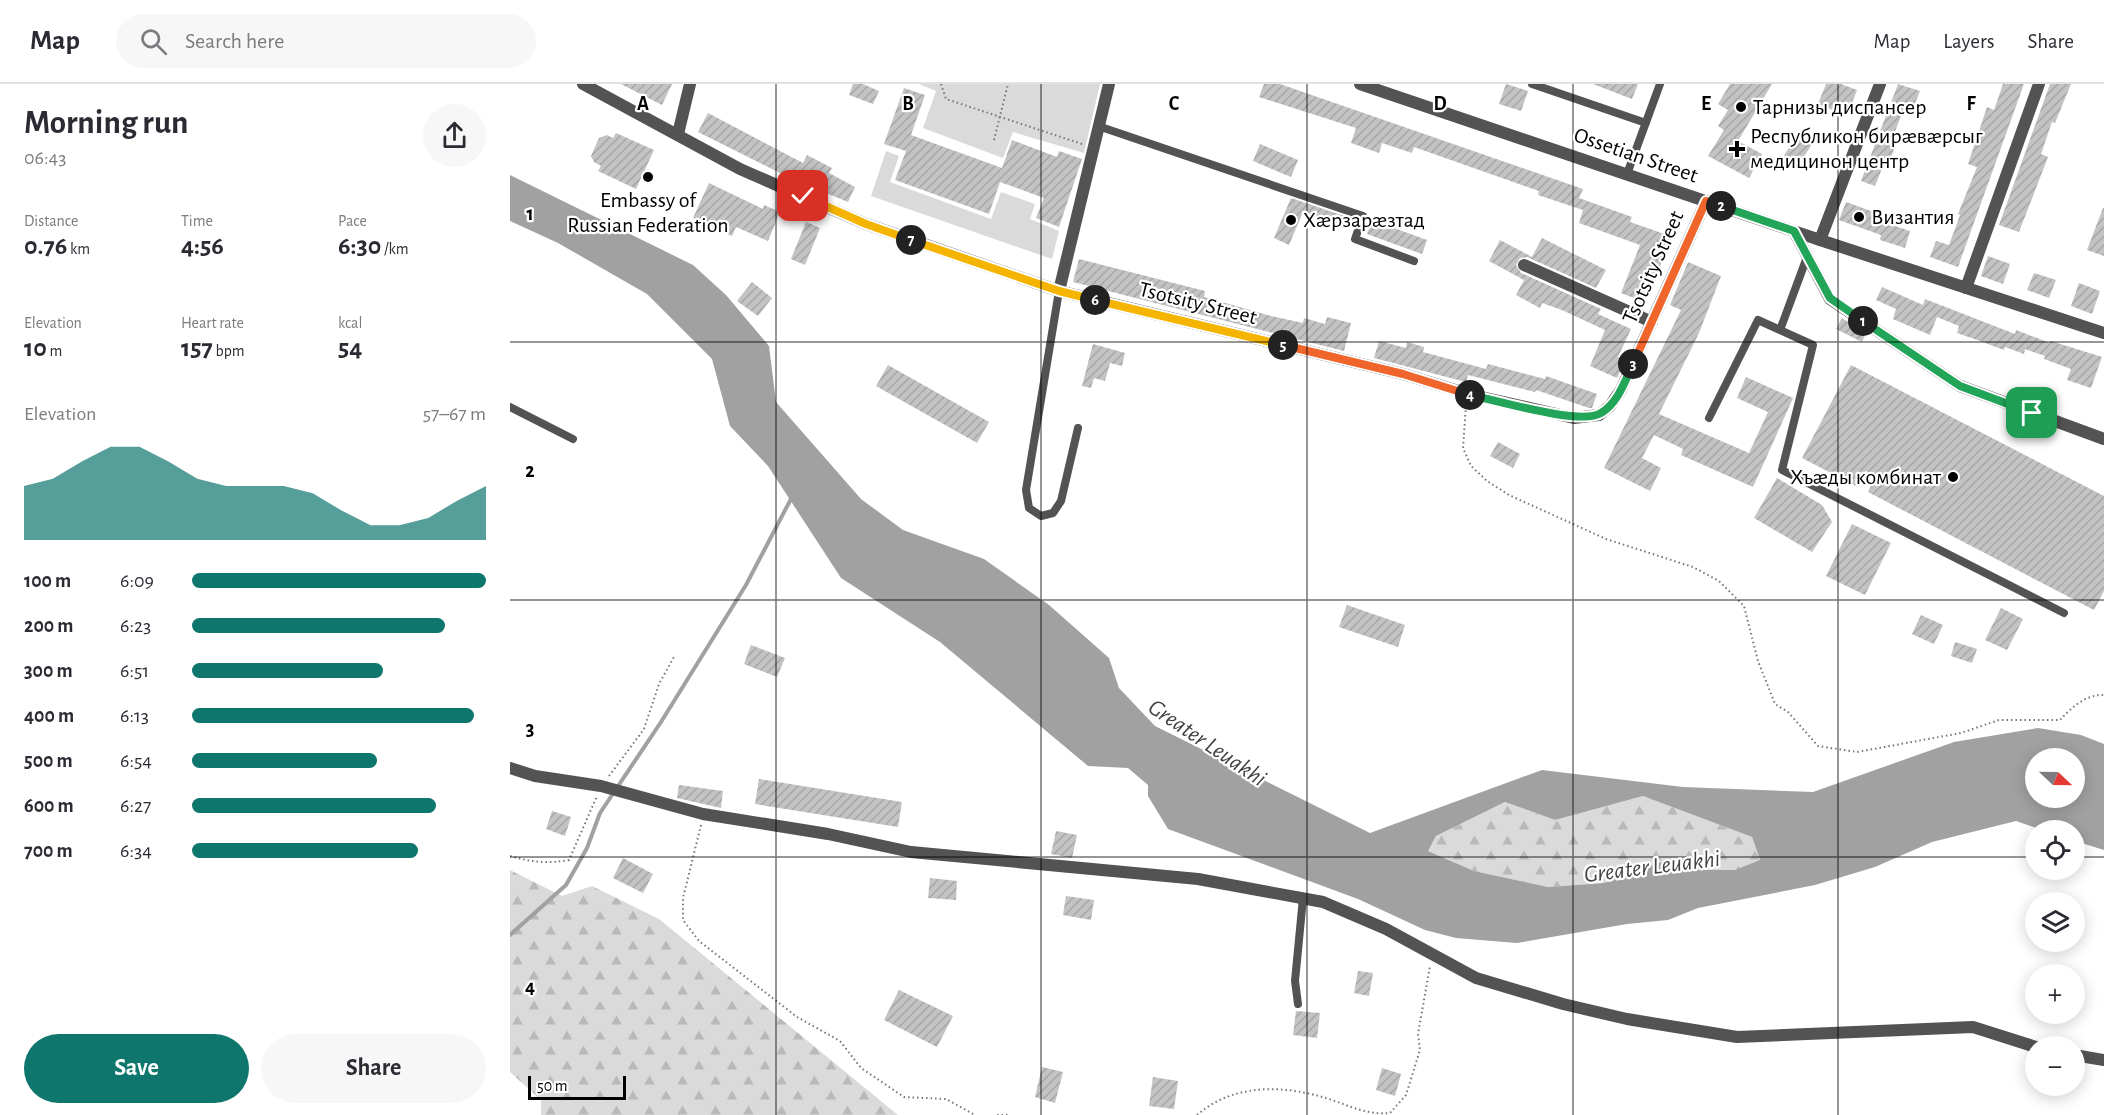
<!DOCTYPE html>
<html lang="en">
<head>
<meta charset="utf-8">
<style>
	:root { --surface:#fff; --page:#f7f7f7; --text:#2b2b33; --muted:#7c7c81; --line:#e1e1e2; --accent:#0f766e }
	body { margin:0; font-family:"Alegreya Sans",sans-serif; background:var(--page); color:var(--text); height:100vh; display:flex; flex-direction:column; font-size:22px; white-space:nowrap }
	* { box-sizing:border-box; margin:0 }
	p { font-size:20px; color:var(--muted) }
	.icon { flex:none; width:33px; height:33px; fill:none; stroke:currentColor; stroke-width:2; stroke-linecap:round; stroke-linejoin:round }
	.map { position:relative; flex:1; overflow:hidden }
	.side { display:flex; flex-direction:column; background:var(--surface); width:510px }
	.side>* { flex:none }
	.needle { width:39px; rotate:112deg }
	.controls { position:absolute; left:1515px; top:664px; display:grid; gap:12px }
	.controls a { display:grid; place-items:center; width:60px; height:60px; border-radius:50%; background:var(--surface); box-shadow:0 3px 15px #0003; font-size:30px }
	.scale { position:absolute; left:18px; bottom:15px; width:98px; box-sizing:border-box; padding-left:6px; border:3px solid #000; border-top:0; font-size:16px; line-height:21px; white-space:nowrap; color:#000; -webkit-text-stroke:4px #fff; paint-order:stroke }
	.pin { position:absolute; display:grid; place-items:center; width:51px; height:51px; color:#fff; margin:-26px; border-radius:12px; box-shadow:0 3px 9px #0006 }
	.km { position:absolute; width:30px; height:30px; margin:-15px; border-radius:50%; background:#222; color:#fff; font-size:16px; line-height:30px; text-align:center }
	.round { display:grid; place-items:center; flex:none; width:63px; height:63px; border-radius:32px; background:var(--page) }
	.headline { display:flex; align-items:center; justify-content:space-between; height:102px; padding:0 24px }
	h1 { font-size:33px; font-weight:700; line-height:45px }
	.figures { display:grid; grid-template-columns:repeat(3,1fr); gap:9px; height:102px; padding:6px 24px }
	.figures div { display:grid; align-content:center }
	.figures b { font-size:26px; font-weight:700 }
	.figures small { font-size:16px; font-weight:400 }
	.figures p { font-size:16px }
	.chart { height:168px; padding:12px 24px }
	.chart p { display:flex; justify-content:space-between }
	.chart svg { width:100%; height:108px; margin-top:6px; fill:var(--accent); opacity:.7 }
	.button { display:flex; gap:12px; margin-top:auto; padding:12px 24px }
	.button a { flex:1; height:69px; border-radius:36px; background:var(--accent); color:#fff; font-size:24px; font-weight:700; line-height:69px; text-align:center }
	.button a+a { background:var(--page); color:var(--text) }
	ul { padding:0 24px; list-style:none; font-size:20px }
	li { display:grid; grid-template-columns:96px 72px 1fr; align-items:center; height:45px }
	li i { height:15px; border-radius:8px; background:var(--accent) }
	header { display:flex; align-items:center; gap:36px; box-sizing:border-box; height:84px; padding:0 30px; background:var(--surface); border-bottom:2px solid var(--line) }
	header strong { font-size:28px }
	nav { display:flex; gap:33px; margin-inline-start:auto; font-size:21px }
	.search { width:420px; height:54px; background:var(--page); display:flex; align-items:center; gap:15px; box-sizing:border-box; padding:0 21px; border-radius:33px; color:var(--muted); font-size:22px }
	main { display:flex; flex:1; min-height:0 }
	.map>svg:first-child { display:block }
</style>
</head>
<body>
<header>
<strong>Map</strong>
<div class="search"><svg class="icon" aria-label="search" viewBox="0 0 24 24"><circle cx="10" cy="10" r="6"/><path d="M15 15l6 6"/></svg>Search here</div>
<nav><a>Map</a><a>Layers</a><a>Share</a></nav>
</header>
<main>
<section class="side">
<div class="headline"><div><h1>Morning run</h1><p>06:43</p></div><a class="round"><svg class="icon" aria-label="share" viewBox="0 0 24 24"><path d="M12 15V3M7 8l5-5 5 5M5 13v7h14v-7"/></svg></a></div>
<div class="figures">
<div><p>Distance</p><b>0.76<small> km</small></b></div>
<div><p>Time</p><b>4:56</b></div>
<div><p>Pace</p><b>6:30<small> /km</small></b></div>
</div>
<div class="figures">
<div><p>Elevation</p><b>10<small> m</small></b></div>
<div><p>Heart rate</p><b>157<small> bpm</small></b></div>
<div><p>kcal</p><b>54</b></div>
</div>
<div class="chart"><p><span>Elevation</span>57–67 m</p>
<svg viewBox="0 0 160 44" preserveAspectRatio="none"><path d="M0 44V22L10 19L20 12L30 6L40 6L50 12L60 19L70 22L80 22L90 22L100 25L110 32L120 38L130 38L140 35L150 28L160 22V44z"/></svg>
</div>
<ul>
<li><b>100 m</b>6:09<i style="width:100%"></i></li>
<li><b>200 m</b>6:23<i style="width:86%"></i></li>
<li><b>300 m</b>6:51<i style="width:65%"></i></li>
<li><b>400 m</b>6:13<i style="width:96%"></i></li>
<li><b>500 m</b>6:54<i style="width:63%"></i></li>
<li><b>600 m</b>6:27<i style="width:83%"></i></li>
<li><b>700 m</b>6:34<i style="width:77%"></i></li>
</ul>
<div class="button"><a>Save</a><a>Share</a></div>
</section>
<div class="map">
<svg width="1594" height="1031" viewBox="0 0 1594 1031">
	<defs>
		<pattern id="forest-firs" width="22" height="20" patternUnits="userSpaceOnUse" patternTransform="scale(1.5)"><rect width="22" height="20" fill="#dadada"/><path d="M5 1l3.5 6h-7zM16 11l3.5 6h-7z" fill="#b9b9b9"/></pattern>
		<pattern id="building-hatch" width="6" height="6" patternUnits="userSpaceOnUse" patternTransform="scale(1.5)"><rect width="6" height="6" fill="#c3c3c3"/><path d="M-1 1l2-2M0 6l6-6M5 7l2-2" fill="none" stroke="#a6a6a6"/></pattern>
	</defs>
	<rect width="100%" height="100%" fill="#fff"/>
	<path fill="url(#forest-firs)" d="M1133 712 1242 753 1250 777 1225 786 1196 787 1187 774 1160 775 1094 799 1038 803 964 787 918 767 926 752 995 718 1045 736Z
		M0 786 52 812 82 802 149 835 388 1031H31V1016L0 988Z"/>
	<path fill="#dadada" d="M409 0H590L574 69 503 48 493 74 413 44 426 7Z
		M376 67 389 72 380 98 481 135 491 108 525 120 520 135 549 147 542 175 361 112Z"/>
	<path fill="#a1a1a1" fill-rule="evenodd" d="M0 91 183 181 216 211 259 262 266 318 351 415 393 446 474 475 539 521 599 574 609 604 645 642 860 749 1032 686 1173 703 1303 708 1444 658 1528 644 1571 651 1594 660V766L1565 757 1564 747H1535L1506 737 1422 758 1365 783 1305 801 1188 824 1158 836 1117 840 1007 859 946 854 915 846 848 815 658 745 638 712V701L618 684 578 682 430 558 331 494 258 382 220 342 202 275 137 210 48 159 0 137ZM1526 675H1564V714H1526ZM1133 712 1242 753 1250 776 1225 786H1197L1187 774 1160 775 1094 799 1038 803 964 787 918 767 926 752 995 718 1045 736Z"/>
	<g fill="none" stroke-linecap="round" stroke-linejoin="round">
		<path stroke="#a1a1a1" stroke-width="4" d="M0 851 56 801 77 764 90 729 151 638 236 501 283 411"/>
	</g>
	<path fill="url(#building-hatch)" d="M111 0H162L152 21Z
		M343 0H353L369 7 363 20 339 11Z
		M754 0H770L1073 105 1069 114 1122 133 1120 138 1163 153 1134 218 1111 209 1130 161 1069 139 1073 126 1028 111 1029 107 904 63 902 69 872 59 869 69 841 59 846 44 749 13Z
		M996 0 1018 7 1011 27 989 20Z
		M1083 0H1128L1122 15Z
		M1220 0H1262L1228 57 1252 70 1239 94 1198 72 1214 46 1208 42 1218 26 1208 20Z
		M1316 0H1331L1347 6 1337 32 1308 20Z
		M1388 0 1410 7 1402 27 1394 24 1381 58 1386 60 1377 84 1373 82 1365 102 1351 97Z
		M1493 0H1514L1448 183 1420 173 1426 157 1439 161 1450 131 1448 130 1467 83 1458 80 1477 23 1484 26Z
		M1540 0H1561L1545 39 1542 38 1531 70 1538 73 1509 148 1489 141Z
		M394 4 415 11 401 51 492 84 502 56 547 73 549 67 572 75 549 143 526 134 534 114 490 98 479 130 385 96 396 67 374 60Z
		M198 29 293 79 297 71 322 84 319 89 345 103 338 118 282 95 188 48Z
		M106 49 144 66 126 105 88 87 91 82 84 78 81 72 89 54 97 51 103 54Z
		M1287 50 1302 60 1287 84 1272 75Z
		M750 60 788 76 781 93 743 77Z
		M199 99 253 125 254 121 270 128 258 157 226 143 222 152 183 134Z
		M781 114 840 134 836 145 793 128 779 161 764 154Z
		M1336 118 1369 130 1367 136 1400 147 1395 164 1370 156 1371 151 1329 136Z
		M1593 124H1594V172L1577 166Z
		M862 136 917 156 912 170 857 150Z
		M296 138 310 144 295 181 281 175Z
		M1032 154 1096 186 1086 204 1017 173 1010 174 1006 181 1011 189 1091 225 1088 230 1121 245 1108 273 1115 277 1107 294 1080 282 1095 246 1052 226 1032 219 1030 224 1006 211 1014 196 979 177 990 156 1022 173Z
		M1478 172 1500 180 1493 200 1471 192Z
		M569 175 695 207 694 213 761 232 793 239 794 234 815 240 817 233 841 239 834 267 563 198Z
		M1178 178 1211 192 1189 249 1149 330 1239 369 1258 328 1227 314 1236 293 1283 314 1243 403 1171 371 1173 365 1144 351 1132 374 1151 384 1140 407 1094 384 1171 226 1160 221Z
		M1524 189 1546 196 1539 214 1517 206Z
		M242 198 262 214 248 232 227 217Z
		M1569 199 1590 207 1582 230 1561 222Z
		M1372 203 1413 221 1415 215 1505 250 1506 246 1540 259 1541 257 1592 273 1581 304 1557 296 1561 285 1534 275 1535 272 1515 265 1514 270 1495 263 1494 266 1470 257 1447 249 1449 242 1427 233 1420 251 1383 235 1386 225 1366 216Z
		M1332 234 1356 249 1352 258 1326 245Z
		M869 257 896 264 897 258 914 263 913 268 976 285 978 280 1035 295 1036 292 1087 310 1082 324H1079L1026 306 1025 308 958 291 956 298 864 274Z
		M583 260 615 269 612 282 600 279 595 297 584 294 581 304 572 302Z
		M378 281 479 338 467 359 366 302Z
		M1341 281 1594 412V507L1584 526 1358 408 1366 392 1356 387 1346 402 1292 374Z
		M988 358 1010 370 1003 384 980 372Z
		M1267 394 1312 421 1322 438 1302 468 1244 434Z
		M1342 440 1381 459 1355 511 1316 492Z
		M837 521 895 541 888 563 829 543Z
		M1491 524 1513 535 1497 566 1475 556Z
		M1411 531 1433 541 1424 560 1402 550Z
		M1445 558 1467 565 1462 579 1441 572Z
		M241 561 275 574 267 593 234 580Z
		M249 695 392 718 388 743 245 720Z
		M169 701 213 707 211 724 167 714Z
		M42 727 61 733 55 752 36 745Z
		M546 747 567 751 562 774 541 770Z
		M113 774 143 790 133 809 103 794Z
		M420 794 447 797 446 816 418 814Z
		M556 812 584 816 581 836 553 831Z
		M848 887 863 889 859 912 844 909Z
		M389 906 443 932 427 963 374 936Z
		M786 927 810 929 807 954 783 951Z
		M532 983 553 988 545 1019 525 1013Z
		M872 984 891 990 885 1012 866 1006Z
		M643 993 668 997 664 1025 639 1022Z"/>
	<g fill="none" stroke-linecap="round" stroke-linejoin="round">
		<path stroke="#757575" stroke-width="2" stroke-dasharray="1.5 3" stroke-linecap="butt" d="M431 0 436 15 572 60
			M484 56 498 0
			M956 322 953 364 961 382 977 397 999 411 1096 455 1183 483 1209 497 1234 522 1248 577 1265 620 1278 628 1308 662 1347 668 1451 649 1489 636H1550C1561 624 1576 610 1594 611
			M99 692 134 645 149 600 165 571
			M191 741 173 814V836L189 857 287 933 330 957 351 984 394 1013 436 1015 465 1031
			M0 772C21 778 38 780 59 776L87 712
			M487 1031H498
			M687 1031C725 998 777 1001 822 1016 842 1023 858 1031 880 1029L896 1011 910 966 908 950 920 882"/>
		<path stroke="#535353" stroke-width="8" d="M1022 0 1136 39
			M588 42 853 132 845 155 904 177
			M1117 90 1150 0
			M549 207 516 406 519 424 531 432 543 429 551 417 568 344
			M1270 246 1297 173
			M0 323 63 355
			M1199 334 1248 236 1303 261 1272 386 1554 529
			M788 920 785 897 793 814"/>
		<path stroke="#535353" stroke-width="12" d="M73 0 230 85 356 140 549 207 893 290 958 310 1064 334 1089 331 1100 322 1111 306 1196 117
			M168 50 180 0
			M1284 147 1320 215 1450 302 1594 355
			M1310 156 1370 0
			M1014 181 1142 238
			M1456 204 1529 0
			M549 207 599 0
			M0 684 25 692 91 702 193 730 318 750 401 768 688 795 813 818 876 845 966 894 1053 920 1117 935 1227 953 1463 943 1526 963
			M1564 971 1594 976"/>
		<path stroke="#535353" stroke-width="12" d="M850 0 1310 156 1594 249"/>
	</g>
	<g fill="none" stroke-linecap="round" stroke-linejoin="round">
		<defs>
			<path id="split-1" d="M1353 237 1450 302 1522 329"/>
			<path id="split-2" d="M1211 122 1284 147 1320 214 1353 237"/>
			<path id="split-3" d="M1123 280 1196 117 1211 122"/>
			<path id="split-4" d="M960 311C986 316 1071 342 1091 329 1108 319 1115 297 1123 280"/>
			<path id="split-5" d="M773 261 893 290 960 311"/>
			<path id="split-6" d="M585 216 773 261"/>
			<path id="split-7" d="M401 156 549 207 585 216"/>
			<path id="split-8" d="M293 112 356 140 401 156"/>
		</defs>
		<use href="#split-1" stroke="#fff" stroke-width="12"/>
		<use href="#split-2" stroke="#fff" stroke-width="12"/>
		<use href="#split-3" stroke="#fff" stroke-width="12"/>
		<use href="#split-4" stroke="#fff" stroke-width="12"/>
		<use href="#split-5" stroke="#fff" stroke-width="12"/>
		<use href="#split-6" stroke="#fff" stroke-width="12"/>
		<use href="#split-7" stroke="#fff" stroke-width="12"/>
		<use href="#split-8" stroke="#fff" stroke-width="12"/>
		<use href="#split-1" stroke="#22a559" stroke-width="8"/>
		<use href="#split-2" stroke="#22a559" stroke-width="8"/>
		<use href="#split-3" stroke="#f0652b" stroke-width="8"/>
		<use href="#split-4" stroke="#22a559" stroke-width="8"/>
		<use href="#split-5" stroke="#f0652b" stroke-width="8"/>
		<use href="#split-6" stroke="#f5b400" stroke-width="8"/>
		<use href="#split-7" stroke="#f5b400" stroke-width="8"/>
		<use href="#split-8" stroke="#f5b400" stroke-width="8"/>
	</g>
	<path fill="none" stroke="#000" stroke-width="1.5" stroke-opacity="0.55" d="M266 0V1031M531 0V1031M797 0V1031M1063 0V1031M1328 0V1031M0 258H1594M0 516H1594M0 773H1526M1564 773H1594"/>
	<g fill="#000" stroke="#fff" stroke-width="2">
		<circle cx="1231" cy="23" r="6"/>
		<path d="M1224 56h6v6h6v6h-6v6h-6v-6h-6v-6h6z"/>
		<circle cx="138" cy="93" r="6"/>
		<circle cx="1349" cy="133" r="6"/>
		<circle cx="781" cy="136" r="6"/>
		<circle cx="1443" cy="393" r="6"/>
	</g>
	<g text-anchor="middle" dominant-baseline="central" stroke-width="4.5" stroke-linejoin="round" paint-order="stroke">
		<g font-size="22" fill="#000" stroke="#fff" text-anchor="start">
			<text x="1243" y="23">Тарнизы диспансер</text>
			<text x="1240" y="52">Республикон бирæвæрсыг<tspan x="1240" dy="25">медицинон центр</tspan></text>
			<text x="138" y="116" text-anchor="middle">Embassy of<tspan x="138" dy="25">Russian Federation</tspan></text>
			<text x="1361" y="133">Византия</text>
			<text x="793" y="136">Хæрзарæзтад</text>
			<text x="1431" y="393" text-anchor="end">Хъæды комбинат</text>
		</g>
		<g font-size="22" fill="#000" stroke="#fff">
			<text transform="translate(1126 71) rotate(19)">Ossetian Street</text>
			<text transform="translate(1143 183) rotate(-66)">Tsotsity Street</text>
			<text transform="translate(688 219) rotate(14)">Tsotsity Street</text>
		</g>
		<g font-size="24" font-style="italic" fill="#424242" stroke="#fff">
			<text transform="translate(697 659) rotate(34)">Greater Leuakhi</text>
			<text transform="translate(1142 783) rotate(-7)">Greater Leuakhi</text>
		</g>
	</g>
	<g font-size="20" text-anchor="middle" font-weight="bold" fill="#000" stroke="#fff" stroke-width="4.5" stroke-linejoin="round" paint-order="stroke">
		<text x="133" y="26">A</text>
		<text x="398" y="26">B</text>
		<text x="664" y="26">C</text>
		<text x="930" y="26">D</text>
		<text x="1196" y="26">E</text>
		<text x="1461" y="26">F</text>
		<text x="20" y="136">1</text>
		<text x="20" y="393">2</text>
		<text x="20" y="651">3</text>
		<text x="20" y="909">4</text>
	</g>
</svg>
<div class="controls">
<a><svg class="needle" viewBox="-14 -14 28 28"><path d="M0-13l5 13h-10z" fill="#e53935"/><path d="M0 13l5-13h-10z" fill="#7c7c81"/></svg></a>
<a><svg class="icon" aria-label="locate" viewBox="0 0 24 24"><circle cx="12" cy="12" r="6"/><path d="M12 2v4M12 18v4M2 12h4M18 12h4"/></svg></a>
<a><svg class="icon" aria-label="layers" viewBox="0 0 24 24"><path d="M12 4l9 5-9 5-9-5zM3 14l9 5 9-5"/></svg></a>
<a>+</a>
<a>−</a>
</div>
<div class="scale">50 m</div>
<div class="pin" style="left:1522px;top:329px;background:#1e9e55"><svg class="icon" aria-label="arrive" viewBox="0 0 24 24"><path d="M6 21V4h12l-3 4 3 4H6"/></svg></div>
<div class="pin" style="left:293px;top:112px;background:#d93025"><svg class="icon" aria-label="check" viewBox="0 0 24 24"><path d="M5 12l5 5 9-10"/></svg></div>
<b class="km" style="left:1353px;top:237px">1</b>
<b class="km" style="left:1211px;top:122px">2</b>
<b class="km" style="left:1123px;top:280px">3</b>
<b class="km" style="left:960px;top:311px">4</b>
<b class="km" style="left:773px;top:261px">5</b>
<b class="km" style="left:585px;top:216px">6</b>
<b class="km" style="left:401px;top:156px">7</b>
</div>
</main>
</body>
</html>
